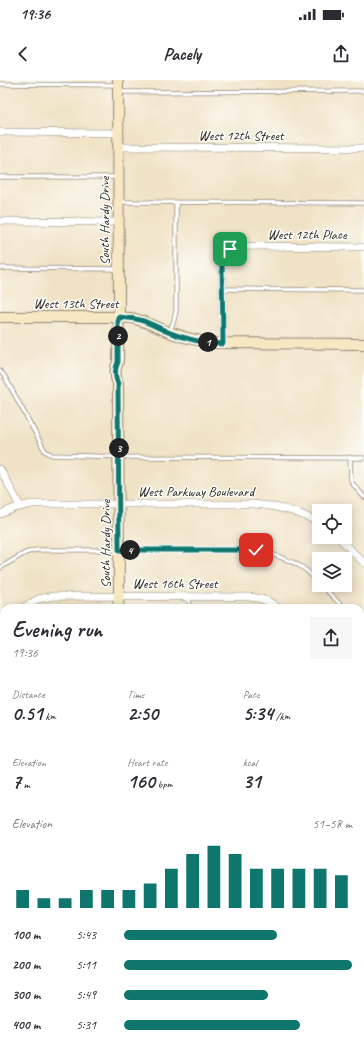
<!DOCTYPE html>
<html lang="en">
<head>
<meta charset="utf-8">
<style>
	:root { --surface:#fff; --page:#f7f7f7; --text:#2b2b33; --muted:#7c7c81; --accent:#0f766e }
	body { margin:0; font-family:Caveat,sans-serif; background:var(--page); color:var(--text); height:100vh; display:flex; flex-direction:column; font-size:15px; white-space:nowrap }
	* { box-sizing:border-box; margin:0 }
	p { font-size:13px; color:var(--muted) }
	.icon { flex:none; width:22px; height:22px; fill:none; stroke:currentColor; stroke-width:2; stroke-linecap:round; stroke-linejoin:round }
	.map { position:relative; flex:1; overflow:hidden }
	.details { position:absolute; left:0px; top:524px; width:364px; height:444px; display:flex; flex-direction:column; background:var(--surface); border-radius:12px 12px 0 0; box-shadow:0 2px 10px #0003 }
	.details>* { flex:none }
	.fabs { position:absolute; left:312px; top:424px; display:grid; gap:8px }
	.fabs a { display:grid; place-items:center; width:40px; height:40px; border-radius:0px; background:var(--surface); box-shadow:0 2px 10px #0003; font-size:20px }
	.pin { position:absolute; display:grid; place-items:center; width:34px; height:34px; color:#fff; margin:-17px; border-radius:8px; box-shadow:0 2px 6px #0006 }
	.km { position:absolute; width:20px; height:20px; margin:-10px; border-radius:50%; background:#222; color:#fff; font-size:11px; line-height:20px; text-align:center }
	.round { display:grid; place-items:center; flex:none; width:42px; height:42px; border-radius:0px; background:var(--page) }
	.summary { display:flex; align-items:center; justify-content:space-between; height:68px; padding:0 12px }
	h1 { font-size:22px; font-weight:800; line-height:30px }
	.figures { display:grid; grid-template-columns:repeat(3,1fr); gap:6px; height:68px; padding:4px 12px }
	.figures div { display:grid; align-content:center }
	.figures b { font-size:20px; font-weight:800 }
	.figures small { font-size:11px; font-weight:400 }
	.figures p { font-size:11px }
	.chart { height:112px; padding:8px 12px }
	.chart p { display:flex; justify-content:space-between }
	.chart svg { width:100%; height:72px; margin-top:4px; stroke:var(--accent); stroke-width:6 }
	ul { padding:0 12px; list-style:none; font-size:13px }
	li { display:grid; grid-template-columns:64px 48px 1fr; align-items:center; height:30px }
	li i { height:10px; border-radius:5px; background:var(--accent) }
	.status { display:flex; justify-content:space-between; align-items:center; height:28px; padding:0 20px; background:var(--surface); direction:ltr }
	.status svg { height:11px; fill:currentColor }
	header { display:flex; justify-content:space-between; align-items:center; height:52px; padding:0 12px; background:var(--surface); font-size:18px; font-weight:800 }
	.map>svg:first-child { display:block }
</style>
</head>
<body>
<div class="status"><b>19:36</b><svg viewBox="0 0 49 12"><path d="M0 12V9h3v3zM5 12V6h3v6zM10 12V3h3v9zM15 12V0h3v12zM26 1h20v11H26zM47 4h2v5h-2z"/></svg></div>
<header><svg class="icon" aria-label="back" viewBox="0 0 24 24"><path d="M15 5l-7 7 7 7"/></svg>Pacely<svg class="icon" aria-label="share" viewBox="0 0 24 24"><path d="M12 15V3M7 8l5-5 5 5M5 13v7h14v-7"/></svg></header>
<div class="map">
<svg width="364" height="968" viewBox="0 0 364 968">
	<rect width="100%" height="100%" fill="#fdfcf7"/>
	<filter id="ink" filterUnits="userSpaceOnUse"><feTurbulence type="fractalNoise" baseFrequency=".025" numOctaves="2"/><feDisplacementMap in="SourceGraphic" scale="8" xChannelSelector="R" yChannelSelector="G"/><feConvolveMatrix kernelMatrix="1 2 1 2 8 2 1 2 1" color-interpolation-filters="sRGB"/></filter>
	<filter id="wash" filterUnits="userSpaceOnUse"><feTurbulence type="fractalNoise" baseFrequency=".012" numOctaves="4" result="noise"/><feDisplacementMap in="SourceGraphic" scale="16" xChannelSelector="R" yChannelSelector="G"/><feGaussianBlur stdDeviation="0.9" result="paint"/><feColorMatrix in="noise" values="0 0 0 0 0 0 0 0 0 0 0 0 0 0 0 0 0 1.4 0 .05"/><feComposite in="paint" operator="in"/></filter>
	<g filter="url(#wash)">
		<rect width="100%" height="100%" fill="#f0e2c5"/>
		<path fill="#91c373" stroke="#5e774f" d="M360 807H364V968H352V964H360Z"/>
	</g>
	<g filter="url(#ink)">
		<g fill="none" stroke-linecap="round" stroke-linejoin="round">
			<defs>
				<path id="lane" d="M0 4 117 5
					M119 12 364 11
					M0 97H117
					M119 122 364 123
					M0 188 117 189
					M223 209 364 210
					M170 251 174 240 176 231V122
					M0 291 5 297 45 371 52 375 127 377 364 378
					M350 377 351 400 352 403 364 417
					M0 488 25 473 36 470H256C266 471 295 482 303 488 309 492 314 498 319 503
					M321 505 344 528
					M189 516 190 528
					M360 544 364 548
					M0 595 4 593
					M0 692H4
					M360 693 364 694
					M360 803H364
					M0 906H4
					M71 964V968"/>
				<path id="street" d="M0 52 118 53
					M118 67 364 68
					M0 141 118 142
					M223 263 222 182C223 173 228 168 237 166L364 167
					M0 389 20 426
					M0 434 15 428 32 424H254C277 426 299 431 319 443
					M338 457 364 483
					M23 528 38 519 43 518 54 516 249 517C260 518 269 520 278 528
					M0 542 4 539
					M0 567 4 574
					M360 611 364 615
					M360 635 364 631
					M23 968 24 964
					M346 968V964"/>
				<path id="secondary" d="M118 0 119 224 118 282C114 290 115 297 118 304L119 510 118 528
					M0 237H112L132 238 145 242 169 252 184 257 201 261 216 263 364 264
					M120 964V968"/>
			</defs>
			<use href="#lane" stroke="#8e8678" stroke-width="5"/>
			<use href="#street" stroke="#8e8678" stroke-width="8"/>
			<use href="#secondary" stroke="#8e8678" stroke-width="12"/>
			<use href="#lane" stroke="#fff" stroke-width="3.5"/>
			<use href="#street" stroke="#fff" stroke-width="7"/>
			<use href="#secondary" stroke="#f7e8c3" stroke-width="10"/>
		</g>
	</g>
	<g fill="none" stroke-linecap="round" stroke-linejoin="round" filter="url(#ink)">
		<defs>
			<path id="route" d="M230 169 224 174 222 182 223 264C205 263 185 259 168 252 159 248 150 243 140 240 133 238 125 238 118 237V282C114 290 115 297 118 304L119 470H256"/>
		</defs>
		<use href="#route" stroke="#fff" stroke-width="8"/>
		<use href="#route" stroke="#0f766e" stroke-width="5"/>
	</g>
	<g text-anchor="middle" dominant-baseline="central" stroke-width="3" stroke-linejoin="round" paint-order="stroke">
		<g font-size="14" fill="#2b2b2b" stroke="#fdfcf7">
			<text x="241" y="55">West 12th Street</text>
			<text transform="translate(104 141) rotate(-90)">South Hardy Drive</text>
			<text x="307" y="154">West 12th Place</text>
			<text x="76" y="223">West 13th Street</text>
			<text x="196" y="411">West Parkway Boulevard</text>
			<text transform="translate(105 464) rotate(-90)">South Hardy Drive</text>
			<text x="175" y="503">West 16th Street</text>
		</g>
	</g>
</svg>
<div class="fabs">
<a><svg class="icon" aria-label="locate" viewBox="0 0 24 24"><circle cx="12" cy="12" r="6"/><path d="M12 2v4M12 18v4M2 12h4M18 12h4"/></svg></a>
<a><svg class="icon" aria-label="layers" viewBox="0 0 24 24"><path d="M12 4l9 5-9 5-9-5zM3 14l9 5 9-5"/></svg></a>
</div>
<div class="pin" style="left:230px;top:169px;background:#1e9e55"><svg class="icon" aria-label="arrive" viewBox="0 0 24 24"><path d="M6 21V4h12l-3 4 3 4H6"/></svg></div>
<div class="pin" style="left:256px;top:470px;background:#d93025"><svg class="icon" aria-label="check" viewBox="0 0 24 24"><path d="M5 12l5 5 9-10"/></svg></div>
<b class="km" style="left:208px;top:262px">1</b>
<b class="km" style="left:118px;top:256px">2</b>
<b class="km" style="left:119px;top:368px">3</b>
<b class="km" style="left:130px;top:470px">4</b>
<section class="details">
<div class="summary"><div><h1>Evening run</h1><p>19:36</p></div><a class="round"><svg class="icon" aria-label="share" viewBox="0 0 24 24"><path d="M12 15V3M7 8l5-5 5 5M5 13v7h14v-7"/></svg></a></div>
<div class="figures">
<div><p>Distance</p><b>0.51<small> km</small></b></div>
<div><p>Time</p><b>2:50</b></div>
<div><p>Pace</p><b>5:34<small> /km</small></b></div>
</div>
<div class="figures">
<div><p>Elevation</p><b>7<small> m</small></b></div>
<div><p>Heart rate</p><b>160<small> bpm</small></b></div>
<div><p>kcal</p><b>31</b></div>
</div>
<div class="chart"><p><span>Elevation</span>51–58 m</p>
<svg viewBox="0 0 160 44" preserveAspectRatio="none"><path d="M5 44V33M15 44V38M25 44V38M35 44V33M45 44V33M55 44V33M65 44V29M75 44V20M85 44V11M95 44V6M105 44V11M115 44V20M125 44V20M135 44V20M145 44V20M155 44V24"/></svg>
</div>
<ul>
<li><b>100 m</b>5:43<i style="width:67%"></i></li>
<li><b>200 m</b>5:11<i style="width:100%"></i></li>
<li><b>300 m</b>5:49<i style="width:63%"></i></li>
<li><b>400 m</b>5:31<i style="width:77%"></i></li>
</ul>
</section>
</div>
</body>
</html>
